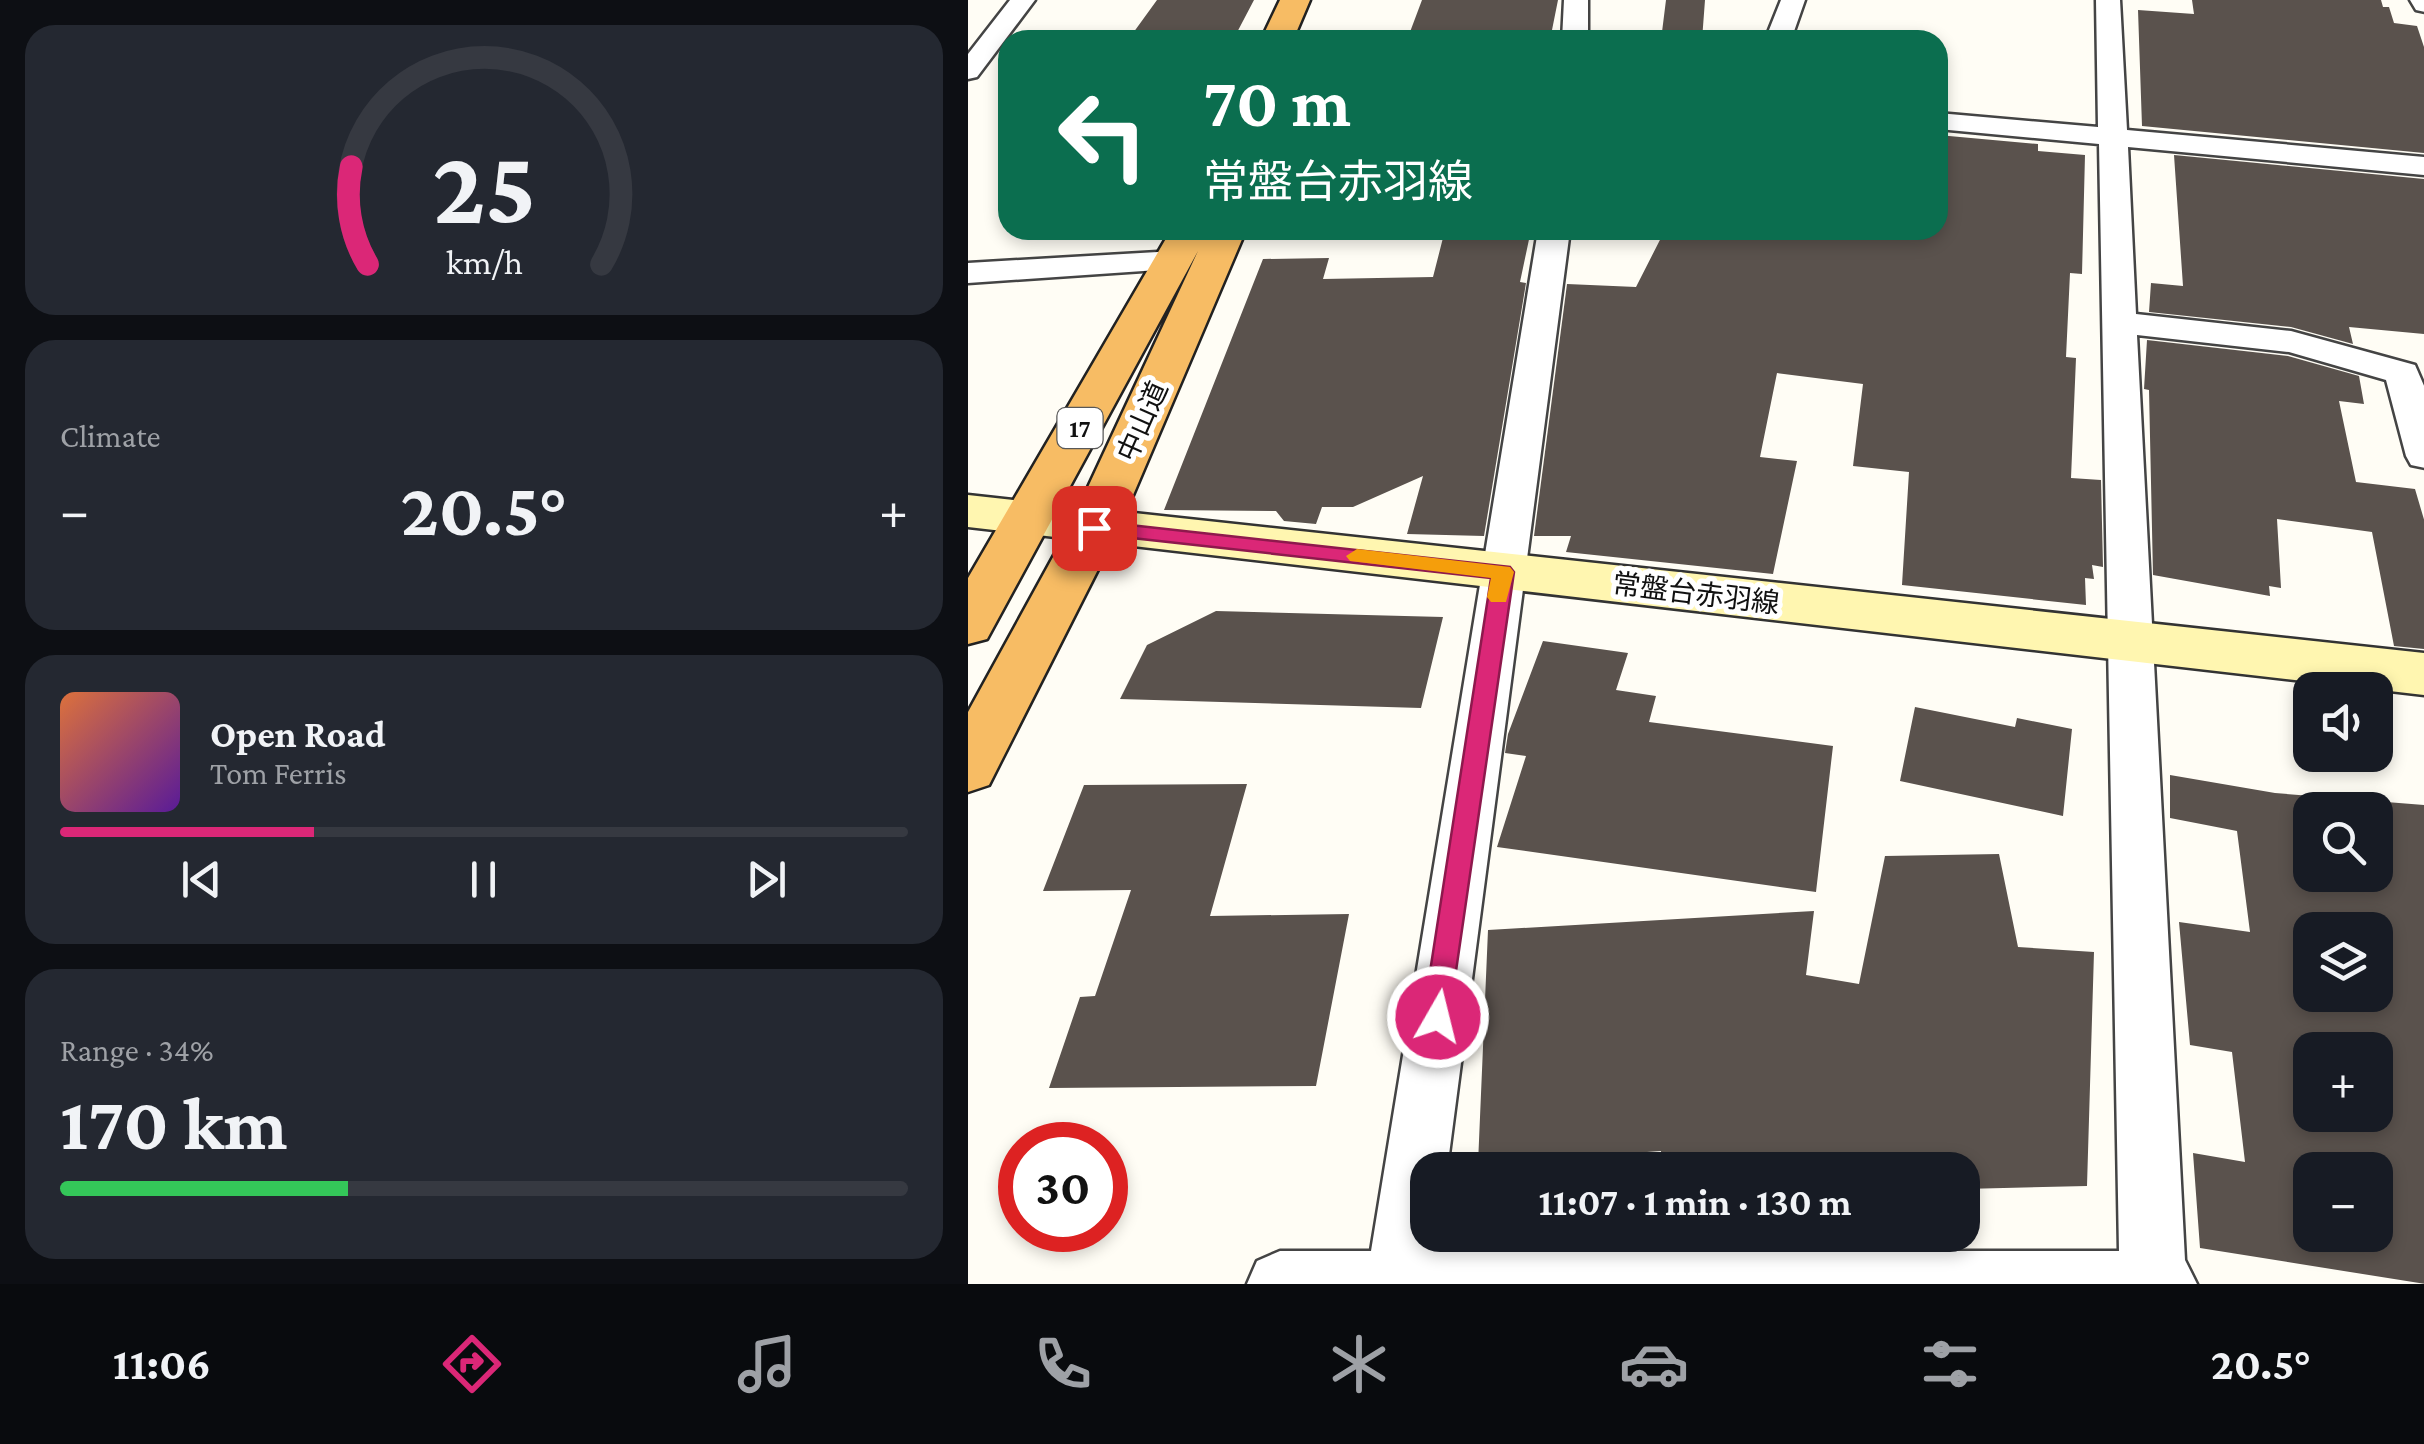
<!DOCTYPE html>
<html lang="en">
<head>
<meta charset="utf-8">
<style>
  :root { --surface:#171b24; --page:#242831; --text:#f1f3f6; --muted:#9ea1a6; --line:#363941; --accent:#db2777 }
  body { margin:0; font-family:"Crimson Pro","Noto Sans JP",serif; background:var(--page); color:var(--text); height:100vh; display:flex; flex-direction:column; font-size:38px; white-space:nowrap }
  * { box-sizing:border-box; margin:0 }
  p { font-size:32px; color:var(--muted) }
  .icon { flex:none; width:55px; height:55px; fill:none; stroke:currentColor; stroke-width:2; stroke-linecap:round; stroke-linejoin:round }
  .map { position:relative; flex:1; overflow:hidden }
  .side { display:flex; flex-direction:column; gap:25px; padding:25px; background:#0d0f14; width:968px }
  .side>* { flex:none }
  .top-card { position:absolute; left:30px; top:30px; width:950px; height:210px; border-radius:30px; box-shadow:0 5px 15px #0003; background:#0b6e4f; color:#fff; overflow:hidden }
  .buttons { position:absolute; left:1325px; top:672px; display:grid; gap:20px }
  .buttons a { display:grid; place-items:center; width:100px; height:100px; border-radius:20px; background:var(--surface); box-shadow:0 5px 15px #0003; font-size:50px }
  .speed { position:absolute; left:30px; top:1122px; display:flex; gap:20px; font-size:50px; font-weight:700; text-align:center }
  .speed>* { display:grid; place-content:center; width:130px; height:130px; border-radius:50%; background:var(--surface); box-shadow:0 5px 15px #0003; line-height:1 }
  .speed .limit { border:15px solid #d22; background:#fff; color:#111 }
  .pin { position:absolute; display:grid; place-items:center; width:85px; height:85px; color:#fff; margin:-42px; border-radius:20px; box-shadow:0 5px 15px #0006 }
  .me { position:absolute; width:110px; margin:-55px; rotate:8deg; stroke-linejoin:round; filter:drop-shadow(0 0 8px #0008) }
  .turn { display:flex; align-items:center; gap:35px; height:210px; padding:0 40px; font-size:45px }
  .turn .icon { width:130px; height:130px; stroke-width:2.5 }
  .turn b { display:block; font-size:70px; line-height:85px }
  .big { font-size:75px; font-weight:700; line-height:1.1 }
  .side .tile { flex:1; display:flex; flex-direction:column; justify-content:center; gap:15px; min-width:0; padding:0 35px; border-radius:30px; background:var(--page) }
  .side .dial { align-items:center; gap:0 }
  .dial svg { height:260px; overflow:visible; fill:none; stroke:var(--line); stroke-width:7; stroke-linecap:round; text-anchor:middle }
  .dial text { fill:var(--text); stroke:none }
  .song { display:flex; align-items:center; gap:30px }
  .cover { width:120px; height:120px; border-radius:15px; background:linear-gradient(135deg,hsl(20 70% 55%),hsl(270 70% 35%)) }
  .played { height:10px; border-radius:5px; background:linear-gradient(90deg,var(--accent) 30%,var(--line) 30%) }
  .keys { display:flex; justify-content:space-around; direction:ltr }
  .heat { display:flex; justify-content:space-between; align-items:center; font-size:55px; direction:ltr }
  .charge { height:15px; border-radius:8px; background:linear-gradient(90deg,#34c759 34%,var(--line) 0) }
  .trip { position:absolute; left:442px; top:1152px; width:570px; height:100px; border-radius:30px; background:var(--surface); box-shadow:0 5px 15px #0003; font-weight:700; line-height:100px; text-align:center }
  .tabs { display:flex; height:160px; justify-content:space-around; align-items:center; background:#090b0e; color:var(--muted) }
  .tabs .icon { width:70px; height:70px }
  .tabs .selected { color:var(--accent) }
  .tabs b { font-size:45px; color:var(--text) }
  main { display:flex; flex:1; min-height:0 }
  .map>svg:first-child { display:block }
  .building { fill:#5a524d; fill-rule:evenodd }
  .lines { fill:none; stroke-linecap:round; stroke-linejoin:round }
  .minor-casing { stroke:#444; stroke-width:5 }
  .secondary-casing { stroke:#333; stroke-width:5 }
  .trunk-casing { stroke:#222; stroke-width:5 }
  .minor { fill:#fff; fill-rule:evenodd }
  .secondary { fill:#fff6b0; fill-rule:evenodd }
  .trunk { fill:#f7bc64; fill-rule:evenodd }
  .route { fill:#db2777; stroke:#8e194d; stroke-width:2.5 }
  .slow { fill:#f59e0b }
  .labels { text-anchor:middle; stroke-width:10; stroke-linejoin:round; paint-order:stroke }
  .shield { fill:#fff; stroke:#585858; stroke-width:2.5 }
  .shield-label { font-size:25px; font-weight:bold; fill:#111 }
  .street-label { font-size:28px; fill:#111; stroke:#fff }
</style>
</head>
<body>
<main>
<section class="side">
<div class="tile dial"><svg viewBox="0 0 100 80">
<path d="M14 69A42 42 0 1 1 86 69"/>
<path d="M14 69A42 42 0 0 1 9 39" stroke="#db2777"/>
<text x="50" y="56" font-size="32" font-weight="700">25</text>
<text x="50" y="72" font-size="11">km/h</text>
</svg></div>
<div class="tile"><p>Climate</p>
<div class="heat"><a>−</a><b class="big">20.5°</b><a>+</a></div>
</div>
<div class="tile">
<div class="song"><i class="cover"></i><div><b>Open Road</b><p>Tom Ferris</p></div></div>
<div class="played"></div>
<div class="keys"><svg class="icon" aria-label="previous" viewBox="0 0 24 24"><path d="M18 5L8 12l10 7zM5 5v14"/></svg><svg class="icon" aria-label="pause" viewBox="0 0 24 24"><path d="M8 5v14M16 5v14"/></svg><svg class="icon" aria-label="next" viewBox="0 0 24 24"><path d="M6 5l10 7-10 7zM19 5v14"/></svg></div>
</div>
<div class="tile"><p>Range · 34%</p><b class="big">170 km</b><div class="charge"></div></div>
</section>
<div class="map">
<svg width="1457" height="1284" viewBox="0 0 1457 1284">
  <rect width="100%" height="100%" fill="#fffdf5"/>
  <path class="building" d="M189,0h97l-21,40h-105z
    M454,0h136l-8,40h-143z
    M698,0h39l-3,40h-41z
    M1224,0h189l2,7h6l5,16 23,3 8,24v103l-283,-27 -4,-116 56,4z
    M970,135l100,9v7l47,4 -3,119 -12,-1 -4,84 10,1 -5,120 30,2 2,87 -11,-2 2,14 -9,-1 1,27 -184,-20 7,-113 -56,-6 10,-82 -86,-11 -17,84 37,4 -24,113 -207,-22 5,-16h-37l33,-252 69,3 29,-57h273z
    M1206,155l251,24v155l-76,-7 4,17 -62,-17 -142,-15 2,-29 32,3z
    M477,230h86l-11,52 6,1 -42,253 -77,-2 16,-58 -70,31h-31l-6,17 -32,-3 -8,-10 -112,-1 99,-251 66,-1 -6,21 110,-2z
    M1179,340l141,16 71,20 5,28 -25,-3 17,81 59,7 10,34v126l-31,-3 -22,-114 -95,-13 4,69 -12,-2 1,10 -117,-21 -4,-185 -5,-1z
    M248,611l227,6 -22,91 -301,-9 27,-54z
    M575,641l85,12 -12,37 40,6 -7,26 184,24 -17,146 -319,-45 29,-91 -21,-3 3,-19z
    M947,707l100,20 2,-9 55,11 -9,87 -163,-35z
    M1202,775l105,18 150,12v479l-225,-36 -7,-95 52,9 -13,-110 -42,-7 -11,-123 71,10 -13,-101 -67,-13zM1342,810h66v65h-66zM1342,930h66v65h-66zM1342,1050h66v65h-66zM1342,1170h66v65h-66z
    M279,784l-37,132 139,-2 -33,172 -267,2 31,-91 15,-1 36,-106 -88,1 41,-106z
    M1031,854l19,93 76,5 -7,234 -124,3v-19h-302v-19l-183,13 10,-234 326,-19 -8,64 53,9 26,-128z"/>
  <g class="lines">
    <defs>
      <path id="minor" d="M42,0h25l-58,77 -9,2v-25z
        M596,0h24v40h-26z
        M813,0h24l-14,40h-26z
        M1128,0h24l7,130 298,27v18l-297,-28 8,167 155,17 124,34 10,23v80l-14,-3 -5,-9 -20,-76 -97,-28 -152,-17 48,925 12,24h-950l10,-23 23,-10h91l167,-1021h32l-123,940h-19v65h10l-2,16h683l-20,-1107 -161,-15v-16l160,14z
        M1442,0h15v12l-9,-2z
        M207,251l12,3 4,7 -4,7 -219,15v-20z"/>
      <path id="secondary" d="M0,495l1457,158v42l-1457,-168z"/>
      <path id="trunk" d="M312,0h30l-17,40h-32z
        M203,230h75l-127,298 -130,257 -21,7v-80l101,-184 129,-277 -211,388 -19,5v-66z"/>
    </defs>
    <use href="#minor" class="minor-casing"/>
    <use href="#secondary" class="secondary-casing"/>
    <use href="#trunk" class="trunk-casing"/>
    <use href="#minor" class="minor"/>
    <use href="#secondary" class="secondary"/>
    <use href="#trunk" class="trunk"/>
  </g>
  <path class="route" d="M126,521l416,46 4,5 -66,454 -10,4 -11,-4 -4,-9 68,-439 -404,-45 -3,-5z"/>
  <path class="slow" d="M389,549l153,18 4,5 -8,30h-15l-4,-5 4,-19 -141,-17 -4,-5z"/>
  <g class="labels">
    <rect class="shield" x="89.5" y="408" width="45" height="40" rx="8"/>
    <g class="shield-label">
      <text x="112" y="437">17</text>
    </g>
    <g class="street-label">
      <text transform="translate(174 421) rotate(-66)" y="10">中山道</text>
      <text transform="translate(728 593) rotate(7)" y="10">常盤台赤羽線</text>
    </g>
  </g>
</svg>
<div class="buttons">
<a><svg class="icon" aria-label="sound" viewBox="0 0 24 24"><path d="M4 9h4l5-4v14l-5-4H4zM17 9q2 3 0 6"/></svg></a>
<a><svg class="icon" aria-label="search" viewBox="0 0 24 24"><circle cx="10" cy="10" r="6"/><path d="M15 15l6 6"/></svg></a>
<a><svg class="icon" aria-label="layers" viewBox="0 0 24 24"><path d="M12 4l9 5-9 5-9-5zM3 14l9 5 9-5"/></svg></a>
<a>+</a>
<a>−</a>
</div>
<div class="speed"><div class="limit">30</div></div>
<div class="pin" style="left:126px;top:528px;background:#d93025"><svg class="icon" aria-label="arrive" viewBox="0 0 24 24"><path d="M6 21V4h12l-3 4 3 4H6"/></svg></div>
<svg class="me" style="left:470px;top:1017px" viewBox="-20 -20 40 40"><circle r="17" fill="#db2777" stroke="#fff" stroke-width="3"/><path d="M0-11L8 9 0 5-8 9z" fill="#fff"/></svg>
<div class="trip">11:07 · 1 min · 130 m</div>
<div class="top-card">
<div class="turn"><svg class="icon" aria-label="left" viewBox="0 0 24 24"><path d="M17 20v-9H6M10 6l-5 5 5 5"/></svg><div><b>70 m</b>常盤台赤羽線</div></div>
</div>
</div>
</main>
<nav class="tabs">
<b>11:06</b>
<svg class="icon selected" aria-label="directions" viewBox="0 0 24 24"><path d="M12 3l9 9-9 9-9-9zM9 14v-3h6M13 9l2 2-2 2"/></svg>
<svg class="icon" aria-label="music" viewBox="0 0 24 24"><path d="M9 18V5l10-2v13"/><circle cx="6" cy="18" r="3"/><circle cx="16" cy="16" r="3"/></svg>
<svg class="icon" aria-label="phone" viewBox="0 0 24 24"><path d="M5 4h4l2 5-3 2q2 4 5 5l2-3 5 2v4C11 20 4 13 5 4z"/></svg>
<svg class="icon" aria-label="climate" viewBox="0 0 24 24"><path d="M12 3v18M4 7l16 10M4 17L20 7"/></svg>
<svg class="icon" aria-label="car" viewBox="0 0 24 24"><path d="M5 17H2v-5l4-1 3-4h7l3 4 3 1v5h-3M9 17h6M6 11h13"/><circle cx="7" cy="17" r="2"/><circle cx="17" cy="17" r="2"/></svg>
<svg class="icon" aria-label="filters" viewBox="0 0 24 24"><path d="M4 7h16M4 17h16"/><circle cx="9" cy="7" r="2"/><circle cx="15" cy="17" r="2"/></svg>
<b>20.5°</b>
</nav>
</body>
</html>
